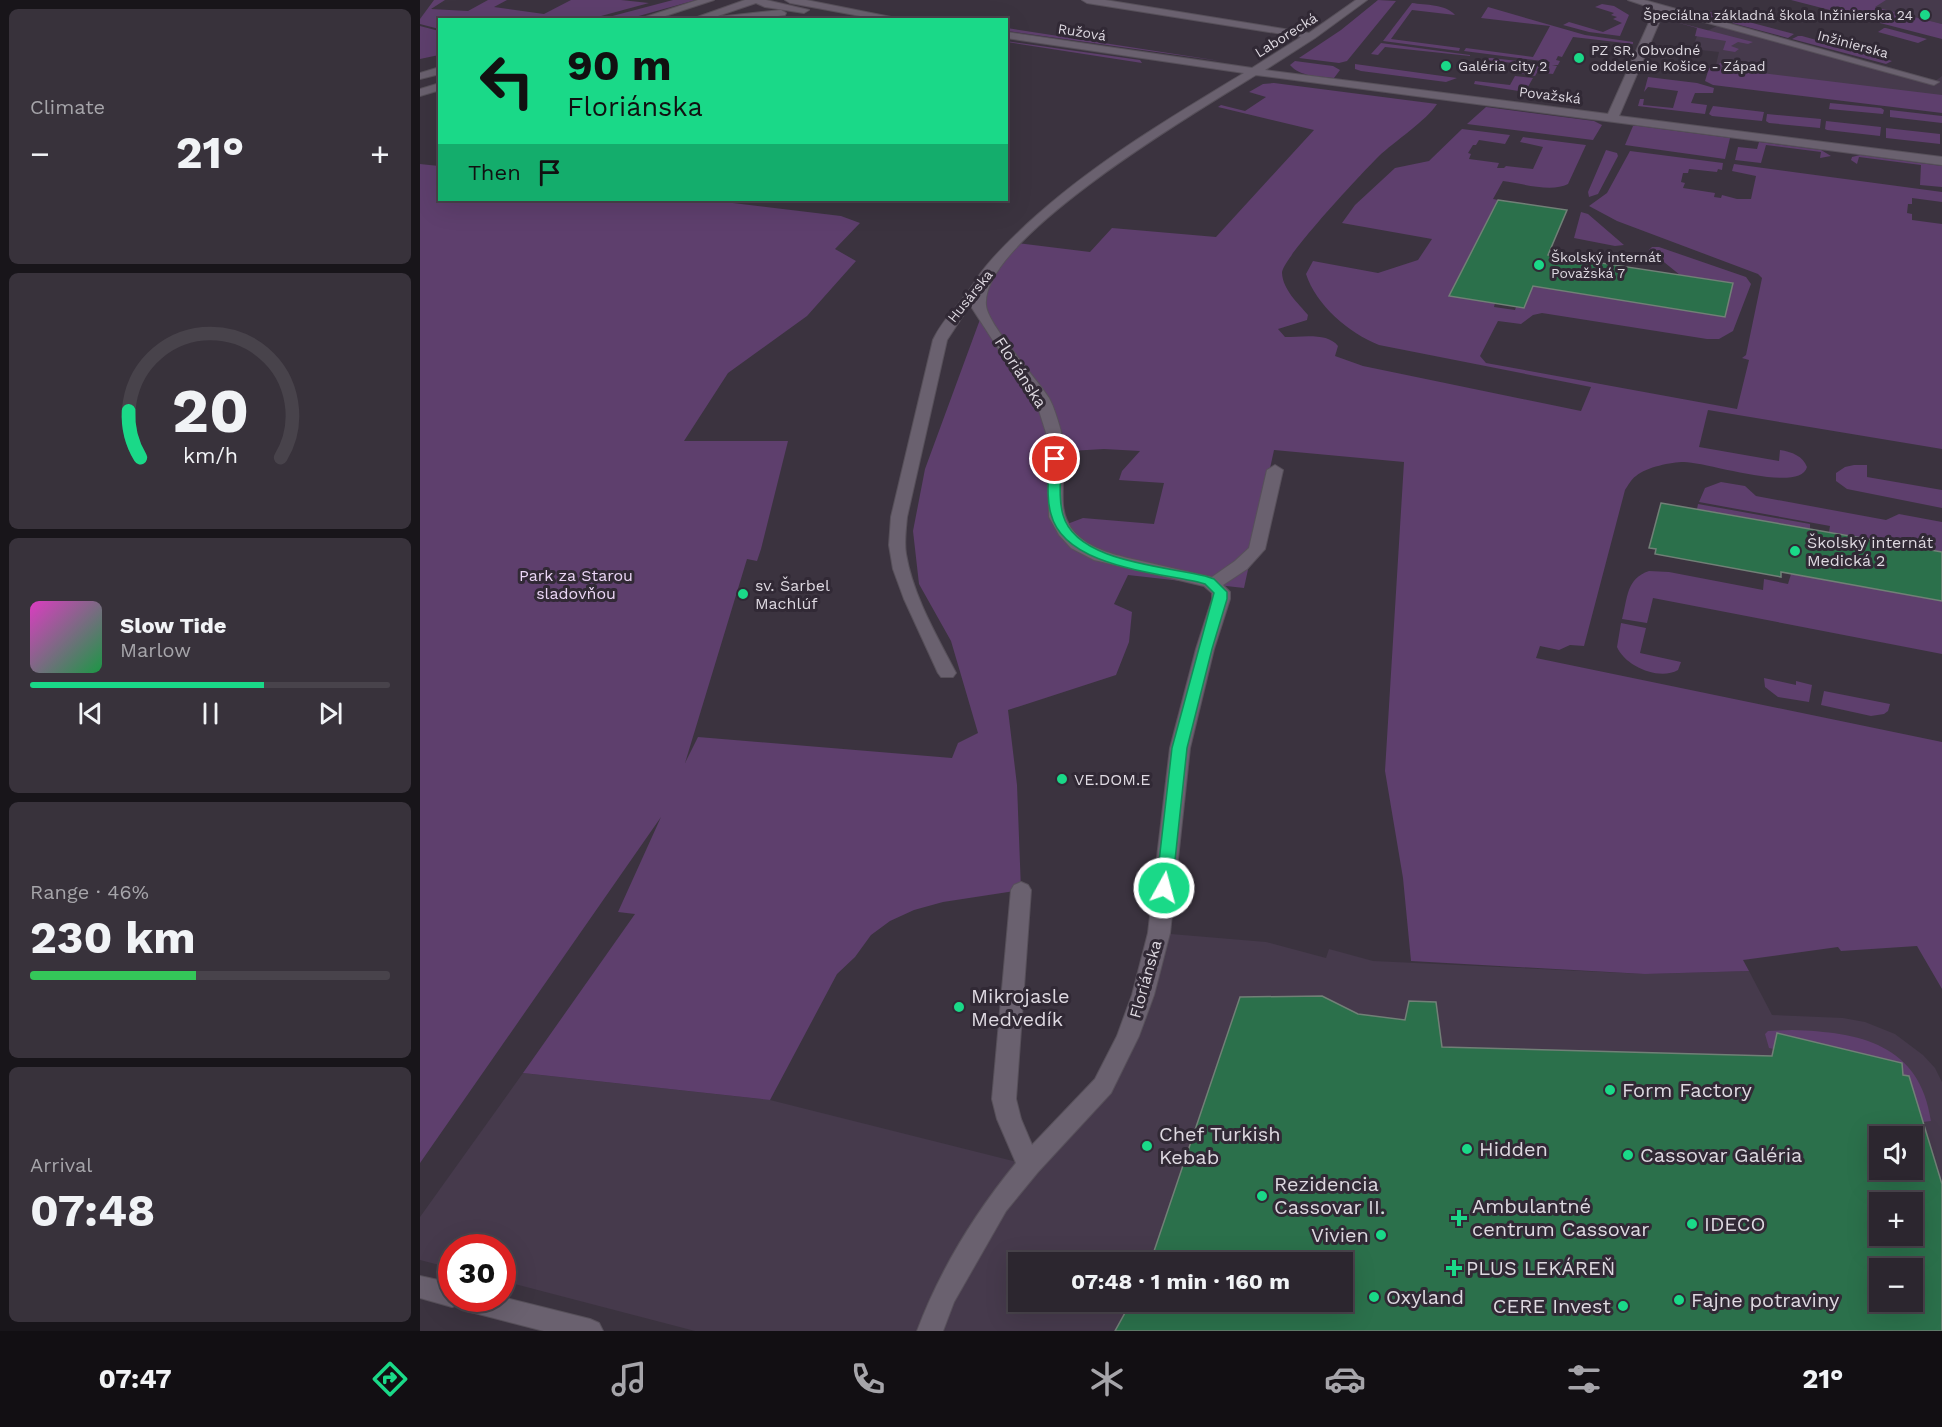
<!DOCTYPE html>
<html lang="en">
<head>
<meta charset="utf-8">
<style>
  :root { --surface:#2c262f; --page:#38323b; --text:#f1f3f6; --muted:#a6a5aa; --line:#48434b; --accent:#1ad988 }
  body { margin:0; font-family:"Work Sans",sans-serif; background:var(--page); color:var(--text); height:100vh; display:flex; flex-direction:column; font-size:22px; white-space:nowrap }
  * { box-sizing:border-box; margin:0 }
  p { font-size:20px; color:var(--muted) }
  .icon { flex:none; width:33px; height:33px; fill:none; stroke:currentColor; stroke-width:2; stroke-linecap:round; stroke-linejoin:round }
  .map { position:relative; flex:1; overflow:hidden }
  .drawer { display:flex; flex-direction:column; gap:9px; padding:9px; background:#18151a; width:420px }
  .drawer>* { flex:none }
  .top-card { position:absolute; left:18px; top:18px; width:570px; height:183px; border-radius:0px; box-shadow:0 6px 24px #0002,0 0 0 2px var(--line); background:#1ad988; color:#111; overflow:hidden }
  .fabs { position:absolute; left:1449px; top:1126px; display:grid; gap:12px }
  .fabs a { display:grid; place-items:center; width:54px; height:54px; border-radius:0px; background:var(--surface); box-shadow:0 6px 24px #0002,0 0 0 2px var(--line); font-size:30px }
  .speed { position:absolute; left:18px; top:1234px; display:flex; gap:12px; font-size:30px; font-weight:700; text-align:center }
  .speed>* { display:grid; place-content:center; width:78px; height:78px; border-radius:50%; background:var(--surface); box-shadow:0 6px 24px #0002,0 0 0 2px var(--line); line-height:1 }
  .speed .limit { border:9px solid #d22; background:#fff; color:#111 }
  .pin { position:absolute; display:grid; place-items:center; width:51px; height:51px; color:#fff; margin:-26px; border:3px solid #fff; border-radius:50%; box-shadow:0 2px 6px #0007 }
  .me { position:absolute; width:66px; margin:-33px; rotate:7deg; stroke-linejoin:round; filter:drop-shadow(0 0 4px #0008) }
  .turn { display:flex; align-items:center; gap:21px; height:126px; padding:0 30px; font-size:27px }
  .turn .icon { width:78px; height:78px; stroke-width:2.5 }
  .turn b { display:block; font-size:42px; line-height:51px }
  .then { display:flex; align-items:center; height:57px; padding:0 30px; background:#0003; gap:12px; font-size:22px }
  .big { font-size:45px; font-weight:700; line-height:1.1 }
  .drawer .card { flex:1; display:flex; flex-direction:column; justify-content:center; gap:9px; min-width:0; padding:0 21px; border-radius:9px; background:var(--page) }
  .drawer .dial { align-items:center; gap:0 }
  .dial svg { height:156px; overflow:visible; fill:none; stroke:var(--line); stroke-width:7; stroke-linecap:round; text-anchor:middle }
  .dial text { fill:var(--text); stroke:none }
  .song { display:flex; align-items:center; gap:18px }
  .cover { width:72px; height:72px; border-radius:9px; background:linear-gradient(135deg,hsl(310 70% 55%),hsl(140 70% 35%)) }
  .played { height:6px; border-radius:3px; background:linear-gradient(90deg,var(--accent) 65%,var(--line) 65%) }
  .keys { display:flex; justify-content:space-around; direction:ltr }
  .heat { display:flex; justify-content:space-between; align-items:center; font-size:33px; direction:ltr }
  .charge { height:9px; border-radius:4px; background:linear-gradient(90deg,#34c759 46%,var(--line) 0) }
  .trip { position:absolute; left:588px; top:1252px; width:345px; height:60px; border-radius:0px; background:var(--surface); box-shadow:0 6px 24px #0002,0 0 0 2px var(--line); font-weight:700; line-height:60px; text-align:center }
  .tabs { display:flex; height:96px; justify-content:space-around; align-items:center; background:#120f13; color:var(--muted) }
  .tabs .icon { width:42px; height:42px }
  .tabs .active { color:var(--accent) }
  .tabs b { font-size:27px; color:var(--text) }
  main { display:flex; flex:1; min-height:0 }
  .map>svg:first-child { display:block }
  .built { fill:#463a4c; fill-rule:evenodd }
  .green { fill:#5e3f6d; fill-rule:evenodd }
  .building { fill:#2b704b; stroke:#718077; stroke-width:1.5; fill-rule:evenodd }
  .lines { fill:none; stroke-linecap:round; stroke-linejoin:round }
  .minor-casing { stroke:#57505a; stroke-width:2 }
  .minor { fill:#6a616f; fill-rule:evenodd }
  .route { fill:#1ad988; stroke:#118d58; stroke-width:1.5 }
  .poi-dot { fill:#1ad988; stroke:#312935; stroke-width:2 }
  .labels { text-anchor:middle; stroke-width:6; stroke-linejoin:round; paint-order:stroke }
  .far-poi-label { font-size:14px; fill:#ded9e1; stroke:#312935; text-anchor:start }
  .far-street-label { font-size:14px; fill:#ded9e1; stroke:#312935 }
  .street-label { font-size:16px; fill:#ded9e1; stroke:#312935 }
  .poi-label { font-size:16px; fill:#ded9e1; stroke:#312935; text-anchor:start }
  .park-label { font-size:16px; fill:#ebd6f6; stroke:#312935 }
  .near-poi-label { font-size:20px; fill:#ded9e1; stroke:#312935; text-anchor:start }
</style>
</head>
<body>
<main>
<section class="drawer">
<div class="card"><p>Climate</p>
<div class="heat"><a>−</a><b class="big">21°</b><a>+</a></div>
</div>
<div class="card dial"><svg viewBox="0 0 100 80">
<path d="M14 69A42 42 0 1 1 86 69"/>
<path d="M14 69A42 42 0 0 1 8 45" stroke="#1ad988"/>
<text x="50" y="56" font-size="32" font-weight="700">20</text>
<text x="50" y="72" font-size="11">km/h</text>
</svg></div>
<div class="card">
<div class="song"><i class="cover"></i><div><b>Slow Tide</b><p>Marlow</p></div></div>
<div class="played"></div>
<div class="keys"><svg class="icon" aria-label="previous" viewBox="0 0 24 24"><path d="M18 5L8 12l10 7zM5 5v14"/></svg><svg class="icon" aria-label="pause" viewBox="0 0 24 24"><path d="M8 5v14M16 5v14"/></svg><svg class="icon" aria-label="next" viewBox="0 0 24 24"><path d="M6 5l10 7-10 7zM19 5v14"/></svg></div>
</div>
<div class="card"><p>Range · 46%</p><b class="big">230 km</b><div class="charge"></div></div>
<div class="card"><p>Arrival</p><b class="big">07:48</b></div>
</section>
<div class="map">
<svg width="1522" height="1331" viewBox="0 0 1522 1331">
  <rect width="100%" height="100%" fill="#3b333f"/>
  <path class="built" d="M1427,0h95v24l-68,-17z
    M1301,24l213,58 8,-6v22l-227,-29 4,-17 -27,-3 5,-13z
    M739,933l107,9 60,16 3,-9 44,12 272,13 104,-3 23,44 71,3 22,4 30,12 28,21 12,13 7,14v249h-1247l-192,-50 -1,-33h-50l-1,20 -31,-8v-43l103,-144 247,27 259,65 74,-79zM1460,1137h32v33h-32zM1460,1203h32v33h-32zM598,1263h324v39h-324zM1460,1269h32v33h-32z"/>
  <path class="green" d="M14,0h11l-14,9 37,2 20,-11h19l-13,7 50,7 27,-14h50l28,3 -59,16 -150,1 -1,9 -19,-5v-5z
    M253,0h23l-68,19h-27z
    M958,0l18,1 -49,60 -8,2 -40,-5 42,-28z
    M1371,0h95l-11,7 67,17v15z
    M992,3c13,2 34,1 43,12l-43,-5 -21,29 69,9 -1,3 -76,-10z
    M1182,4l12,2 15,9 -9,21 -31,-4 -26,-7 6,-3 34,10 19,-9 -9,-4 4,-2 -6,-2 3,-2 -19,-6z
    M1068,7l97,28 48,7v2l-60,-7 -11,20 -4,-1 -2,4 4,1 -2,4h-6l5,1 -4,8 -9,-1 6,-11 -86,-11 2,-3 67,9 17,-31 -69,-8z
    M1288,12h3l83,22 -6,4 -86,-23z
    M1252,21l81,21 -5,2 -10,-2 -7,4 8,3 -4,3 -12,-2 3,-9 -31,-5 2,-8z
    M0,26l19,5v24l-19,4z
    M587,28l207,32 6,1 -213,-30z
    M1464,28h2l41,11 -9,4 -40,-11z
    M1378,36h4l90,25 -6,3 -94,-25z
    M586,41l134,19 2,3 -135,-21z
    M961,43l89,12v1l-85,-9 -7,8 -7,-1z
    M1069,58h3l50,6 -7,12 -18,-3 5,-9 -35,-4z
    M875,61l38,5 7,4 -6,8c-15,-2 -34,-1 -44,-13z
    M1303,62l-2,6 221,27v18l-229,-28 -8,-4 4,-13z
    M935,64l102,14 -11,4 -85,-11 -6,-2z
    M1095,76l18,2 -8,14 -51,-8 1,-3 35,4z
    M1228,77l49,6 17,5 -1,5h-18l-4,10 16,2 -2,9 -67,-8 2,-7h4l-1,6 30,3 5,-17 -30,-4 -4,5z
    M854,83l163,21c-10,16 -43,38 -58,52 -15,15 -97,102 -97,117 1,17 16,30 26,42l-1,5 -29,9 7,8c16,0 43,-5 53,9l-3,10 28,10 218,45 10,-24 -212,-42c-30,-12 -63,-40 -73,-71l7,-13 65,12 40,-13 14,-21 -90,-16 13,-18 40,-37 34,-7 33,-32 48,6 -5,9 -26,-4 -3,5h-3l-5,8 3,1 -2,5 30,4 -2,5h7l2,-2 27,3 10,-22 -23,-5 3,-5 63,8 -18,39c-17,9 -47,-1 -65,-3l-10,18 5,1 -49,96 46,7 -1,4 21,3 1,-3 8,1 9,-22 192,30 8,-33 -53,-8 -31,-25 3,-3h7l87,30 5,7 -18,47 -14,8h-12l-165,-26 -9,2 -12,9 -23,-3 -18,35 6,7 251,46 12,-49 -7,-2 4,-3 16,-77 -4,-4 -141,-53 -28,-15 18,-13 23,-42 93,12 -1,7 -4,-1 -1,3 -28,-3 -1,4h-5l-2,9 4,1 -2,5 32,5 -1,4 7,1 1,-3 15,4h14l5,-23 -24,-5 2,-7 208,28v10l-30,-4v6h-4l-1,9 5,1v6l30,4v225l-234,-39 -9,37 80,14 1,-11c12,2 23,6 27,17 -7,27 -100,-5 -123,-5 -13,0 -37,5 -48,14 -5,3 -8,10 -11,14l-41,156 -14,-1 -11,5 -19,-4 -4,12 406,84v247l-25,-43 -76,5 -3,-4 -95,13 6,11 -104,3 -234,-13 -8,-83 -18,-107 19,-309 -130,-12 -30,138 -116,-13 -14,29 18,8 -3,30 -13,33 -108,35 9,75 4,105 -78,12 -29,8 -24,11 -19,14 -16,22 -18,17 -67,126 -247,-27 112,-159 -17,-2 43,-95 -241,346v-999l19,2 1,34h268l133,16 19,7 -25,26 21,12 -49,55 -79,57 -44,68h104l-27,108 -4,12 -10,-2 -62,204 13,-26 254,21 6,-15 20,-10 -27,-92 -32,-57 -6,-53 12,-62 57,-155 -3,-18 38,-53 73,9 22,-24 104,9 98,-107 -96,-23 3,-2 24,6 21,-14 -17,-5 14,-8zM636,437l14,14 34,-2 36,2 -18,20 -3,9 45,3 -10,41 -71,-6 -21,8z
    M1410,103l51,5 3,2 -1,4 -54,-5z
    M1293,106l51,6 -2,9 -50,-5 -3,-2z
    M1066,107l108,14 8,4 -9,15 -126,-16z
    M1470,110l52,6v7l-52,-6z
    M1347,114l54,5 -1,9 -51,-5 -3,-2z
    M1406,121l55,6 -1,9 -53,-6 -2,-1z
    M1213,126h5l92,12 -5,21 -100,-14z
    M1466,128l54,6v10l-54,-6z
    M1339,142l62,8 10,6 -11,2 1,-6 -55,-7 -5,18 -26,-3 3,-13 19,2z
    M1186,150l11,3 1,3 -20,38 -9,3 -1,-5z
    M1440,155l82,11v21l-22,-2 1,-20 -62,-8 -2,7 -6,-4 1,-3z
    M1161,212l7,2 36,31 -9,1 -41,-8z
    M1434,465h13v12l75,13v18l-95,-19 -11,-8v-8l9,-6z
    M1301,482l24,4 11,10 130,24 13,-6 43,8v30l-113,-20 1,-6 -131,-24 6,-14z
    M1278,504l112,20v5l-113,-20z
    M1229,571l20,1 94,18 1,-11 24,5 3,-10 151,27v53l-289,-56 -6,25 -25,-4c6,-22 4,-40 27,-48z
    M1201,623l25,5 -6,25 41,9 -3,8c-19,11 -53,-4 -61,-23z
    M1344,678l32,7v-4l16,4 -3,17 -31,-5 -13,-10z
    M1404,691l66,13 -2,7 -4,3 -13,2 -50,-11z
    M1372,1030c68,2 128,14 139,91l-8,1 -14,-46 -140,-28 -4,-14 3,-3z"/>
  <path class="building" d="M1078,200l69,10 -19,45 185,28 -8,34 -192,-31 -9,22 -75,-12z
    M1241,503l281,49v49l-161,-29v5l-126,-23 1,-5 -7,-1z
    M902,996l36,18 47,6 4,-19 27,1 6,45 330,9 5,-23 125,30 1,12 6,1 33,108v147h-827l16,-29h211v-39h-192l90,-266zM1460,1137h32v33h-32zM1460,1203h32v33h-32zM1460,1269h32v33h-32z"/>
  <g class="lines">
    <defs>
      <path id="minor" d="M278,0h16l-61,20h-17z
        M325,0h21l43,10 -5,3 -39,-6 -9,-4 -50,17h-17z
        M365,0h21l100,20h-24l-92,-17z
        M662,0h23l204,33 47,-33h11l-52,38 -50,32 343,44 47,-105 -27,-9h16l295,82 -5,3 -4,-1 -266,-73 -45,105 323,41v8l-686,-90c-54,33 -276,164 -270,230 1,19 51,74 63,93 5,9 8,20 11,30 8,23 1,52 3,77 4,43 53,50 87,58 20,5 41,9 62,14l23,-16 14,-13 18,-78 8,-5 8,5 -18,79 -18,20 -24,16 7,7v7l-16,50 -24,99 -20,185 -16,62 -15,41 -28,57 -73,79 -32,39 -52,91 -11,29h-26c23,-61 58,-118 99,-168l-19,-44 -5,-20 19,-209 3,-5 7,-3 7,3 3,5 -15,209 5,20 11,26 63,-66 22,-43 15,-41 16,-62 22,-185 26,-99 16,-50v-6l-8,-7 -110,-26 -23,-12 -12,-13 -10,-18 -2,-81 -11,-35 -26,-34 -38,-59v-6l-25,38 -40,177c-1,12 -3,25 -1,37 7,42 31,82 50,119l-3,4h-12l-3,-4 -34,-74 -11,-30 -4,-24 2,-28 42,-177c11,-24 32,-40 45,-63 12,-18 32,-37 49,-53 65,-60 141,-105 217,-151l-238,-35v-6l246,36 49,-31 -214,-34z
        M361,10l5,3 -1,2 -36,5h-37l5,-3z
        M20,67v7l-20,5v-6z
        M20,83v7l-20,6v-7z
        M0,1276l32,7v16h50v-2l88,22 9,4 4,8h-59l-77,-20 -10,-6 -5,2 -32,-9z"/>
    </defs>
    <use href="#minor" class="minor-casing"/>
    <use href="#minor" class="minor"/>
  </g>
  <path class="route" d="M635,456l6,3c0,18 -3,39 2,56 13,47 102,51 142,61l9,3 13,13v7l-15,50 -25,99 -15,140 -2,4h-11l-3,-4 16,-140 42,-155 -9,-9 -7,-2c-44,-10 -134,-16 -147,-68 -5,-17 -2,-37 -2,-55z"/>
  <g class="poi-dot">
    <circle cx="1505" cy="15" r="6"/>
    <circle cx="1159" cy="58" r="6"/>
    <circle cx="1026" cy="66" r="6"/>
    <circle cx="1119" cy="265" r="6"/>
    <circle cx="1375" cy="551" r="6"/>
    <circle cx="323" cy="594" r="6"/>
    <circle cx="642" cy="779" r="6"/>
    <circle cx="539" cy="1007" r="6"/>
    <circle cx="1190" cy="1090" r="6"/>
    <circle cx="727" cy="1146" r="6"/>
    <circle cx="1047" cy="1149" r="6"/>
    <circle cx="1208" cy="1155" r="6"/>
    <circle cx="842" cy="1196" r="6"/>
    <path d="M1036 1209h6v6h6v6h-6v6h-6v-6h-6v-6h6z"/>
    <circle cx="1272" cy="1224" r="6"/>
    <circle cx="961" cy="1235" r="6"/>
    <path d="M1031 1259h6v6h6v6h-6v6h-6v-6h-6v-6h6z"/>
    <circle cx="954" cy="1297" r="6"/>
    <circle cx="1259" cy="1300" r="6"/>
    <circle cx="1203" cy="1306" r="6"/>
  </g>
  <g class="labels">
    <g class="far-poi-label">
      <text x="1493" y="20" text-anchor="end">Špeciálna základná škola Inžinierska 24</text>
      <text x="1171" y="55">PZ SR, Obvodné<tspan x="1171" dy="16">oddelenie Košice - Západ</tspan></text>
      <text x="1038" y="71">Galéria city 2</text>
      <text x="1131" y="262">Školský internát<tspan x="1131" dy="16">Považská 7</tspan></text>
    </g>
    <g class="far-street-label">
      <text transform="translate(662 32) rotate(9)" y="5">Ružová</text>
      <text transform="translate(866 35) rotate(-32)" y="5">Laborecká</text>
      <text transform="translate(1433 44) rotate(15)" y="5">Inžinierska</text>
      <text transform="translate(1130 95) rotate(7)" y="5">Považská</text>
      <text transform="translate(550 296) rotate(-51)" y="5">Husárska</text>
    </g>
    <g class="street-label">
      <text transform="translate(601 372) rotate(57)" y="6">Floriánska</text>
      <text transform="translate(725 979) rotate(-74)" y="6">Floriánska</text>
    </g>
    <g class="poi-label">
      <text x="1387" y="548">Školský internát<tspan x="1387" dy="18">Medická 2</tspan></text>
      <text x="335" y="591">sv. Šarbel<tspan x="335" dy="18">Machlúf</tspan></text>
      <text x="654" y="785">VE.DOM.E</text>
    </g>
    <g class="park-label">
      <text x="156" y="581">Park za Starou<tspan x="156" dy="18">sladovňou</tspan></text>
    </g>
    <g class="near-poi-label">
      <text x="551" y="1003">Mikrojasle<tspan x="551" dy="23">Medvedík</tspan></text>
      <text x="1202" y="1097">Form Factory</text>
      <text x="739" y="1141">Chef Turkish<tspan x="739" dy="23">Kebab</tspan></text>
      <text x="1059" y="1156">Hidden</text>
      <text x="1220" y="1162">Cassovar Galéria</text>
      <text x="854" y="1191">Rezidencia<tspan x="854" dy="23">Cassovar II.</tspan></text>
      <text x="1052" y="1213">Ambulantné<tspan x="1052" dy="23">centrum Cassovar</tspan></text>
      <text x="1284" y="1231">IDECO</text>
      <text x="949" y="1242" text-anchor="end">Vivien</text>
      <text x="1046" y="1275">PLUS LEKÁREŇ</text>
      <text x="966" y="1304">Oxyland</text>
      <text x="1271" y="1307">Fajne potraviny</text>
      <text x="1191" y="1313" text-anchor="end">CERE Invest</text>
    </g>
  </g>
</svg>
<div class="fabs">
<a><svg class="icon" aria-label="sound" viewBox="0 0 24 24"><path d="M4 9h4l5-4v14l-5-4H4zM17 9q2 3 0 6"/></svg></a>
<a>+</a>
<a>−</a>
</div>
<div class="speed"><div class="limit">30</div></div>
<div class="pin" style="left:635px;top:459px;background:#d93025"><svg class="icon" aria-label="arrive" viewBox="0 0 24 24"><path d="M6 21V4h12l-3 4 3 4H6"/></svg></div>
<svg class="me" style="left:744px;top:888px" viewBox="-20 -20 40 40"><circle r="17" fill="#1ad988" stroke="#fff" stroke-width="3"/><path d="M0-11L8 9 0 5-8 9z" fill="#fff"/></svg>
<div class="trip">07:48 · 1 min · 160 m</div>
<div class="top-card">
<div class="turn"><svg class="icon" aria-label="left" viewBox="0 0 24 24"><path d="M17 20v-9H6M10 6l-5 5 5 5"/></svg><div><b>90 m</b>Floriánska</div></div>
<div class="then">Then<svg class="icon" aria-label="arrive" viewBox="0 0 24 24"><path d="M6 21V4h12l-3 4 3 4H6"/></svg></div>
</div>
</div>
</main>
<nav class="tabs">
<b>07:47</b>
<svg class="icon active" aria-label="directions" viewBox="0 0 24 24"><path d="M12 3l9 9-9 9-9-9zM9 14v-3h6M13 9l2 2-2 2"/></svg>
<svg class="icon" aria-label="music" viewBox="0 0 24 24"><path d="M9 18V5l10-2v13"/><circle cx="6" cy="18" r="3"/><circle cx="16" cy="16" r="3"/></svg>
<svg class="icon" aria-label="phone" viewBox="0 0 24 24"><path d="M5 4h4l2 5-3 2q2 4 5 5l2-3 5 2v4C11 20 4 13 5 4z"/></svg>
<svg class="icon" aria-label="climate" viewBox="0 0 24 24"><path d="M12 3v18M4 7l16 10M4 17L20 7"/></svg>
<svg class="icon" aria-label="car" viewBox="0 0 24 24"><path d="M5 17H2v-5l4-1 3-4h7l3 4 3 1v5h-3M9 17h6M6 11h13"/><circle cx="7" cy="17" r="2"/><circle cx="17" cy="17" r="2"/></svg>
<svg class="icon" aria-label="filters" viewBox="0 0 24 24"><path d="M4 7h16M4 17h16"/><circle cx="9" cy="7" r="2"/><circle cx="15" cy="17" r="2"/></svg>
<b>21°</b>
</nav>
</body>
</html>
